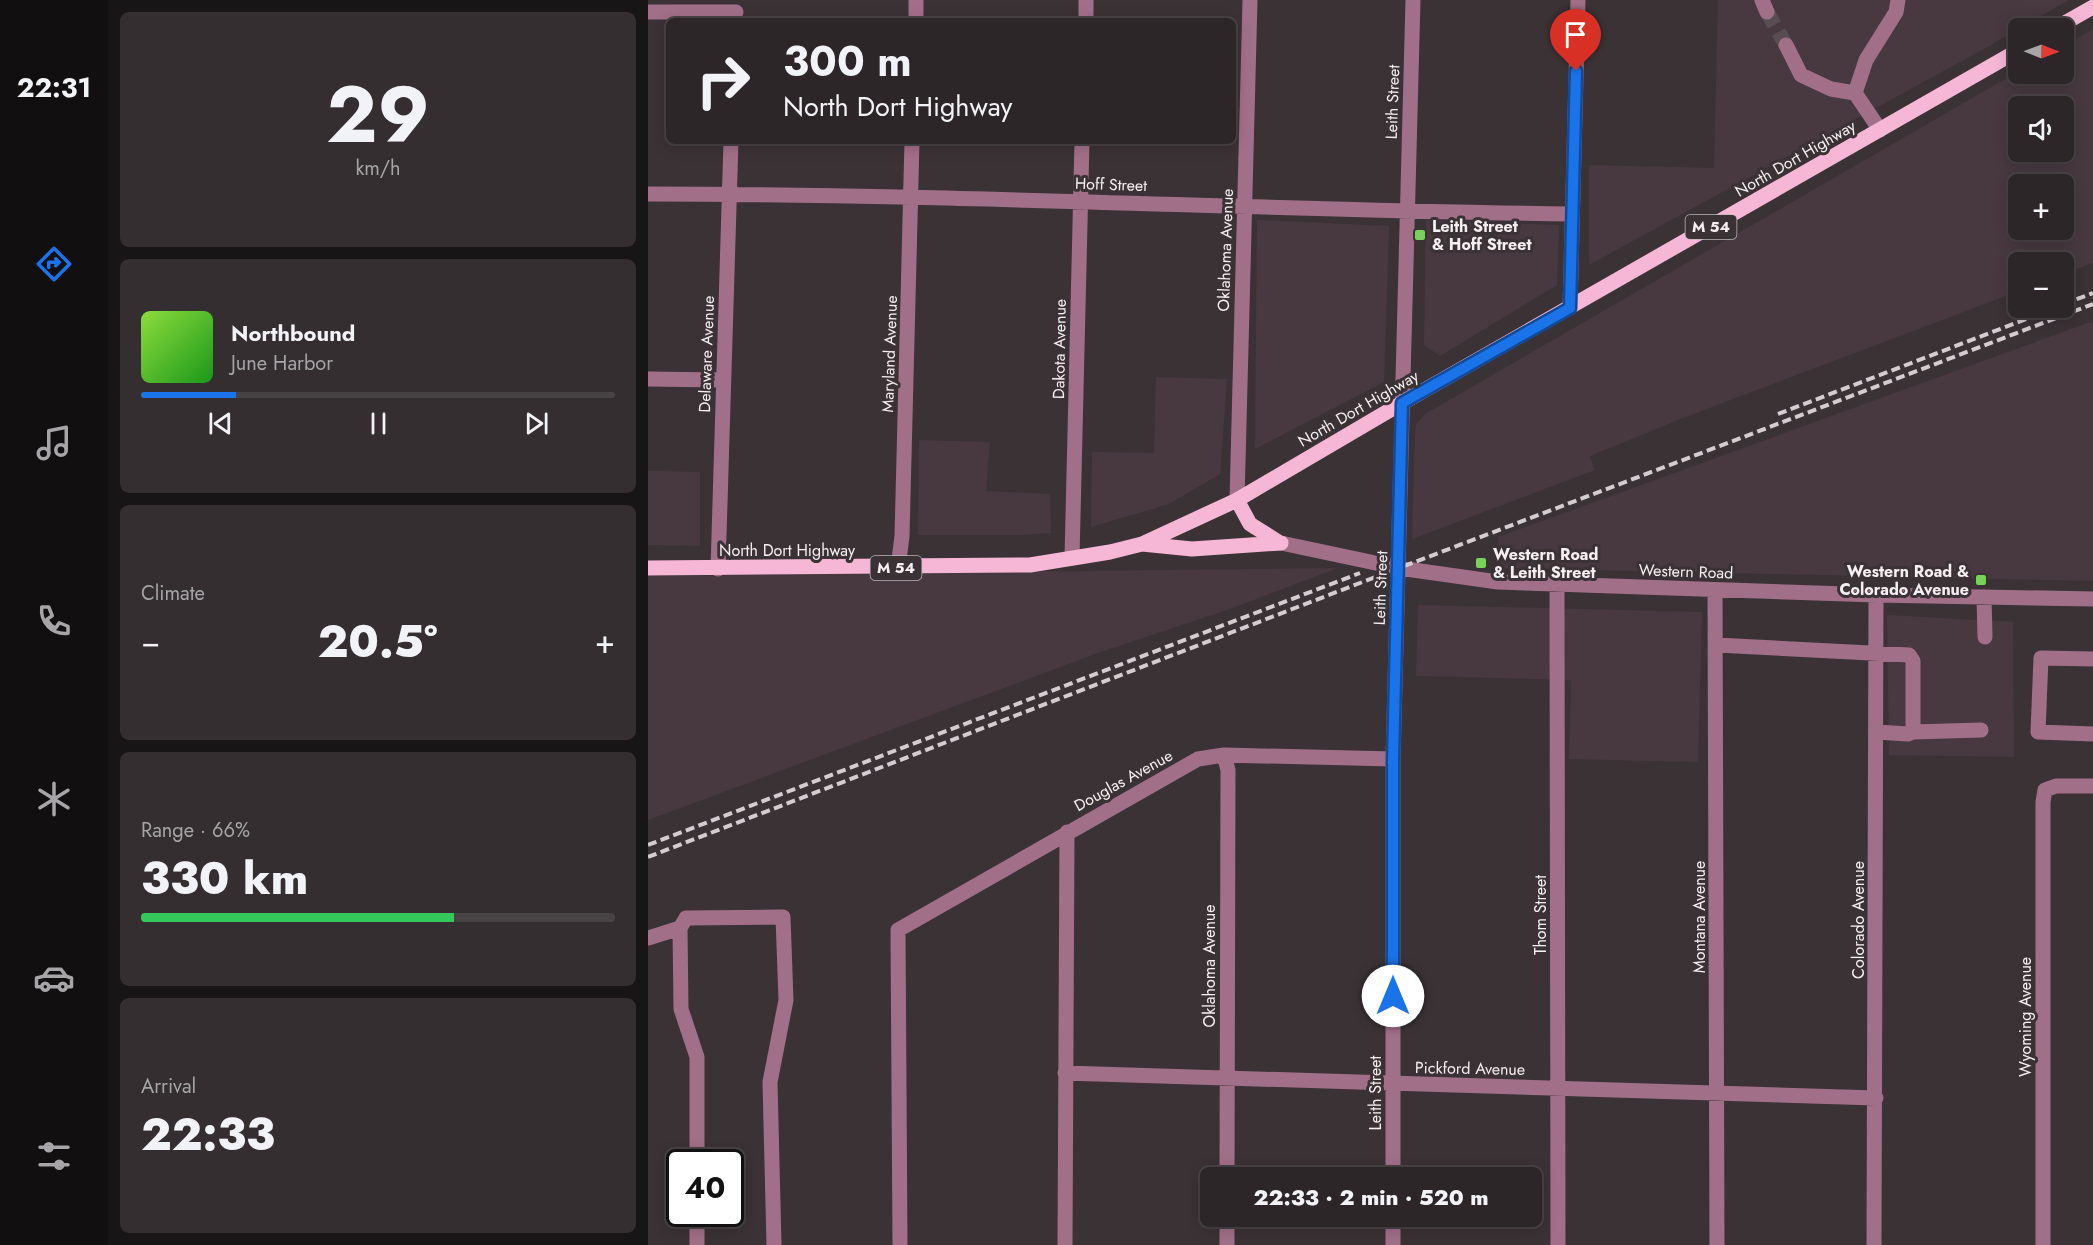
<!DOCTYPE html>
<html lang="en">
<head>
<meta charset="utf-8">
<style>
  :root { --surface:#2c2628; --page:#342e30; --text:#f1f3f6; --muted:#a6a5a8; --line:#484345; --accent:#1a73e8 }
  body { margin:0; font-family:Jost,sans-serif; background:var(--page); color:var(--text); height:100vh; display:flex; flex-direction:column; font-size:22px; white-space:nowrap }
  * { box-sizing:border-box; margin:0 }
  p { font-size:20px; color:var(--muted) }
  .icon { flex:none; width:33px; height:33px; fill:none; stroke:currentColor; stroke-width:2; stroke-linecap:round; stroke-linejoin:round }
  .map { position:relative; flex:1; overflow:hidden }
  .sheet { display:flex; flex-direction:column; gap:12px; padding:12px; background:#181516; width:540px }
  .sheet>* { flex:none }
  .banner { position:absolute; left:18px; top:18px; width:570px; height:126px; border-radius:9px; box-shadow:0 3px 15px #0003,0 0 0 2px var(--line); background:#2c2628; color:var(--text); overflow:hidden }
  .needle { width:39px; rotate:91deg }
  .controls { position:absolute; left:1360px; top:18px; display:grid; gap:12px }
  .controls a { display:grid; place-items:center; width:66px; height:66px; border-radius:9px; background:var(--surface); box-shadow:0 3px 15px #0003,0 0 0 2px var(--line); font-size:30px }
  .speed { position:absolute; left:18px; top:1149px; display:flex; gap:12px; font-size:30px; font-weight:700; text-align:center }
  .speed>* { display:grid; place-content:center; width:78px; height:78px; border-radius:50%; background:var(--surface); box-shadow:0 3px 15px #0003,0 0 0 2px var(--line); line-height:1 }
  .speed .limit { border:3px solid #111; border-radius:9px; background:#fff; color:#111 }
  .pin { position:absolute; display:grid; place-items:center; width:51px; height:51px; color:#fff; margin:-62px -26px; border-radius:50% 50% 50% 0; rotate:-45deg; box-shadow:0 0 6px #0007 }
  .pin .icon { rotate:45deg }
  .me { position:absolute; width:66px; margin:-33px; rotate:0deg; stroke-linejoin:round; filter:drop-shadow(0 0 4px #0008) }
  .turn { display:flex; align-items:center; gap:21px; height:126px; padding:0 18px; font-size:27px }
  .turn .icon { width:78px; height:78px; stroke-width:2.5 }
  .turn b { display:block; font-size:42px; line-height:51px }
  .big { font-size:45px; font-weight:800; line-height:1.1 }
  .sheet .widget { flex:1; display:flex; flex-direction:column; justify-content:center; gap:9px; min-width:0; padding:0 21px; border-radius:9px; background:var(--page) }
  .sheet .dial { align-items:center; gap:0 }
  .dial b { font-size:78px; line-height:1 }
  .song { display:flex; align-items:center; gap:18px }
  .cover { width:72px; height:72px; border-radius:9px; background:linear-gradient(135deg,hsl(90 70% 55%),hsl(120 70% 35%)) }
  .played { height:6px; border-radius:3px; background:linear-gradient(90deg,var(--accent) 20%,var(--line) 20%) }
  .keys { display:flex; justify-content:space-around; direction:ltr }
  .heat { display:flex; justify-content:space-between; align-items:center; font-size:33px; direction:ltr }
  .charge { height:9px; border-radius:4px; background:linear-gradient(90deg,#34c759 66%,var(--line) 0) }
  .trip { position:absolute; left:552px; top:1167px; width:342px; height:60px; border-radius:9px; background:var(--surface); box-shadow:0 3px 15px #0003,0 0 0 2px var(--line); font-weight:800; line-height:60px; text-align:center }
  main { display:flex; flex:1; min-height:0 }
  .dock { display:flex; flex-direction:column; width:108px; justify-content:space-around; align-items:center; background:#120f10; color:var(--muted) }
  .dock .icon { width:42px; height:42px }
  .dock .selected { color:var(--accent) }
  .dock b { font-size:27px; color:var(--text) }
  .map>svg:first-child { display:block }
  .built { fill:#483940; fill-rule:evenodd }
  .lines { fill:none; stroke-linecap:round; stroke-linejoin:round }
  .minor-tunnel { stroke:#574e52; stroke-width:15; stroke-dasharray:15 8; stroke-linecap:butt }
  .minor { stroke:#a26f88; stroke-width:15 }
  .major { stroke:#f6b7d6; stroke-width:15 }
  .rail { stroke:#d3ccd0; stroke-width:4; stroke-dasharray:9 4.5; stroke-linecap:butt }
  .route-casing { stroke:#114b97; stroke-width:15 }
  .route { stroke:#1a73e8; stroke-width:10 }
  .poi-dot { fill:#78d158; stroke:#3b3236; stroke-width:2 }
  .labels { text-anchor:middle; stroke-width:6; stroke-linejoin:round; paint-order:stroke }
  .shield { fill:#3b3236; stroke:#bdb6ba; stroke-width:1.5 }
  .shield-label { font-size:15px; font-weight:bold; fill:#f5eff2 }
  .street-label { font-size:16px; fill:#f5eff2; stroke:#3b3236 }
  .poi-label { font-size:16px; font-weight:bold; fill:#f5eff2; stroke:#3b3236; text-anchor:start }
</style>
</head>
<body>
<main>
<nav class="dock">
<b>22:31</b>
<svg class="icon selected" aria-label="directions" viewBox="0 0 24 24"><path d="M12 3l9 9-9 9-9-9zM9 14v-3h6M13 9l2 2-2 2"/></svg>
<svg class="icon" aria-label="music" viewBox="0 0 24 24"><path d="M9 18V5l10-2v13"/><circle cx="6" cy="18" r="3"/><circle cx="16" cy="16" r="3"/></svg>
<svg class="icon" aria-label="phone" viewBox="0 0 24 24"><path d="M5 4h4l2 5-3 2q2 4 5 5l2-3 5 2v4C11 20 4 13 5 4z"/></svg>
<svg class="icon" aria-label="climate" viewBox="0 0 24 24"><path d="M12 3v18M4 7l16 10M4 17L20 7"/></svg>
<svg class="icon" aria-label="car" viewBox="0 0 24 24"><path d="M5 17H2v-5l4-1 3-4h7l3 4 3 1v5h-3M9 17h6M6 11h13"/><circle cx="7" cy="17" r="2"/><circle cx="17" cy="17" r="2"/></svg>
<svg class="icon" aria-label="filters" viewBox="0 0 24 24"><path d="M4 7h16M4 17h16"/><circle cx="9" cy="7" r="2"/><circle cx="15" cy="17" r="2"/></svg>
</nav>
<section class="sheet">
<div class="widget dial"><b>29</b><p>km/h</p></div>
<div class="widget">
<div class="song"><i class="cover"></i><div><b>Northbound</b><p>June Harbor</p></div></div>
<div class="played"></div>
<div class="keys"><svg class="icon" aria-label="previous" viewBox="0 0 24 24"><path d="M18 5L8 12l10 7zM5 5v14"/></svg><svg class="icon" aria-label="pause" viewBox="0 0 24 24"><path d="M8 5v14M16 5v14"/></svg><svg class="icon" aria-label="next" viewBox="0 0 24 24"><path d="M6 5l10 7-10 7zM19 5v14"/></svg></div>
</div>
<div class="widget"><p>Climate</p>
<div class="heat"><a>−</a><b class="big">20.5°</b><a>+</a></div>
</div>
<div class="widget"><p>Range · 66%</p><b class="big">330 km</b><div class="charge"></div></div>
<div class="widget"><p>Arrival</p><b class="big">22:33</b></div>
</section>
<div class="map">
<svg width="1445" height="1245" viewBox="0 0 1445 1245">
  <rect width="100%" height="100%" fill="#3b3236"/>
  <path class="built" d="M1070,0h351l-87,50 -393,215v-100l125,3z
    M1445,29v234l-29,11v-12h-45v29l-336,127 -93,38 5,14 -183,69 3,-105 1,-10 9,-10 594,-343v3h45v-28zM1371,106h45v46h-45zM1371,184h45v46h-45z
    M609,220l132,6 -5,156 -129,67z
    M778,220l133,5 -2,60 -117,71 -16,-11z
    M1445,321v260l-594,-13 -1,-31z
    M508,377l71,2 -7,95 -51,30 -78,23 1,-75 62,1z
    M271,440l71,2 -4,49 64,3 1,39 -32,2h-101z
    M0,471l52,1v74l-52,-1z
    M690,568l-108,41 -132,44 -450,167v-244z
    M770,605l284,7 -4,150 -129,-3 2,-79 -155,-4z
    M1239,615l126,7 1,135 -125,-2z"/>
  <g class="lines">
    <path class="minor-tunnel" d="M1119,12l19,33"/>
    <path class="minor" d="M1114,0l5,12
      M0,12h88
      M268,21v-21
      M438,21v-21
      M1138,45l15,30 30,14 24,4
      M1232,130l-25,-37 11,-33 30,-48 2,-12
      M0,194c308,0 616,16 924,20
      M922,308l8,-308
      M0,379l74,1
      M589,500l13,-500
      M633,543l118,25 99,14 378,13 217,4
      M424,558l10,-417
      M250,568l4,-32 10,-395
      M70,569l13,-428
      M909,585l1,660
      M1067,590l2,655
      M1336,597l1,40
      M1068,645l193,10 4,6v71l-5,2 -32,-2
      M1445,659l-52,-1 -3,74 55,2
      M1265,732l68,-2
      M576,755l4,15 -1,408
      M0,938l32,-10
      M417,1073l811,25
      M49,1162v-105l-16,-48 -1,-81 6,-10 97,-1 3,83 -16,82 4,163
      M745,1178v-419l20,-759
      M49,1245v-31
      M252,1245l-2,-315 300,-171 26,-4 169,4
      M417,1245l2,-413
      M579,1245v-29
      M745,1245v-29
      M1226,1245l2,-650
      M1395,1245v-443l2,-12 11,-4h37"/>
    <path class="major" d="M1408,28l37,-21
      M589,500l13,24 30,19
      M494,544l50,5 89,-6
      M0,568l382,-3 80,-13 32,-8 95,-44 165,-97 617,-353"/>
    <path class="rail" d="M1416,304l29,-11
      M1130,414l277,-106
      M0,845l712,-272
      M0,857l751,-289 694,-264"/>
  </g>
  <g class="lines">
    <defs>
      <path id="route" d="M745,996v-237l9,-356 168,-95 6,-237"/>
    </defs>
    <use href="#route" class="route-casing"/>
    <use href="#route" class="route"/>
  </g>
  <g class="poi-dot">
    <rect x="766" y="229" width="12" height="12" rx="3"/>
    <rect x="827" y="557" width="12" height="12" rx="3"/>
    <rect x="1327" y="574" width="12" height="12" rx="3"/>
  </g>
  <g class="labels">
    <g class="shield">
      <rect x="1037.5" y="215" width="51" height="24" rx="4.5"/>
      <rect x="222.5" y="556" width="51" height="24" rx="4.5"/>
    </g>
    <g class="shield-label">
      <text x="1063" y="232">M 54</text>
      <text x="248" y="573">M 54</text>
    </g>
    <g class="street-label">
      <text transform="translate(744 102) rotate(-88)" y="6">Leith Street</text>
      <text transform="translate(1147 158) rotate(-30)" y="6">North Dort Highway</text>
      <text transform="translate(463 184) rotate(2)" y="6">Hoff Street</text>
      <text transform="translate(577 250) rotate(-88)" y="6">Oklahoma Avenue</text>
      <text transform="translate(411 349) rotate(-89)" y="6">Dakota Avenue</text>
      <text transform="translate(58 354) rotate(-88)" y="6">Delaware Avenue</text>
      <text transform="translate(241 354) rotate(-88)" y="6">Maryland Avenue</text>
      <text transform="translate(710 408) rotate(-30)" y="6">North Dort Highway</text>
      <text x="139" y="556">North Dort Highway</text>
      <text transform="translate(1038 571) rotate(2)" y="6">Western Road</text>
      <text transform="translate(732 588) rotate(-88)" y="6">Leith Street</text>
      <text transform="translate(475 780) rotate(-29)" y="6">Douglas Avenue</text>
      <text transform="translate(892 915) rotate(-90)" y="6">Thom Street</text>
      <text transform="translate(1051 917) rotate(-90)" y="6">Montana Avenue</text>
      <text transform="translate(1210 920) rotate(-90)" y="6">Colorado Avenue</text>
      <text transform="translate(561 966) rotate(-90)" y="6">Oklahoma Avenue</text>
      <text transform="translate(1377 1017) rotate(-90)" y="6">Wyoming Avenue</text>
      <text transform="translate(822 1068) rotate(1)" y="6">Pickford Avenue</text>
      <text transform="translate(727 1093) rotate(-90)" y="6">Leith Street</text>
    </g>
    <g class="poi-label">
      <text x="784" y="232">Leith Street<tspan x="784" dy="18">&amp; Hoff Street</tspan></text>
      <text x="845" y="560">Western Road<tspan x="845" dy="18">&amp; Leith Street</tspan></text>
      <text x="1321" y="577" text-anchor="end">Western Road &amp;<tspan x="1321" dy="18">Colorado Avenue</tspan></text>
    </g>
  </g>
</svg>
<div class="controls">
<a><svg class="needle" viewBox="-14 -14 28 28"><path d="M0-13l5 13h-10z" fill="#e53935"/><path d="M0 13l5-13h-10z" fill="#a6a5a8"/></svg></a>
<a><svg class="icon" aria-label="sound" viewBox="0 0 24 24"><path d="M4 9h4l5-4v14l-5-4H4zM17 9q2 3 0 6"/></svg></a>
<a>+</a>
<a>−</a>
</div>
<div class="speed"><div class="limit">40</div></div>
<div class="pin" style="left:928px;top:71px;background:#d93025"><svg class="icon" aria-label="arrive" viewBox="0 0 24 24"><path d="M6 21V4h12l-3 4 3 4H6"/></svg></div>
<svg class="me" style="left:745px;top:996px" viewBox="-20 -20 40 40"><circle r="19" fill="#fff"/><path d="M0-13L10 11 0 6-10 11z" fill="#1a73e8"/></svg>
<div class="trip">22:33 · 2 min · 520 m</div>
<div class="banner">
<div class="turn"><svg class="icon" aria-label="right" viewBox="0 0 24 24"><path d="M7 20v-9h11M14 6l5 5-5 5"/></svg><div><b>300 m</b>North Dort Highway</div></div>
</div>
</div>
</main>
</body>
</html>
